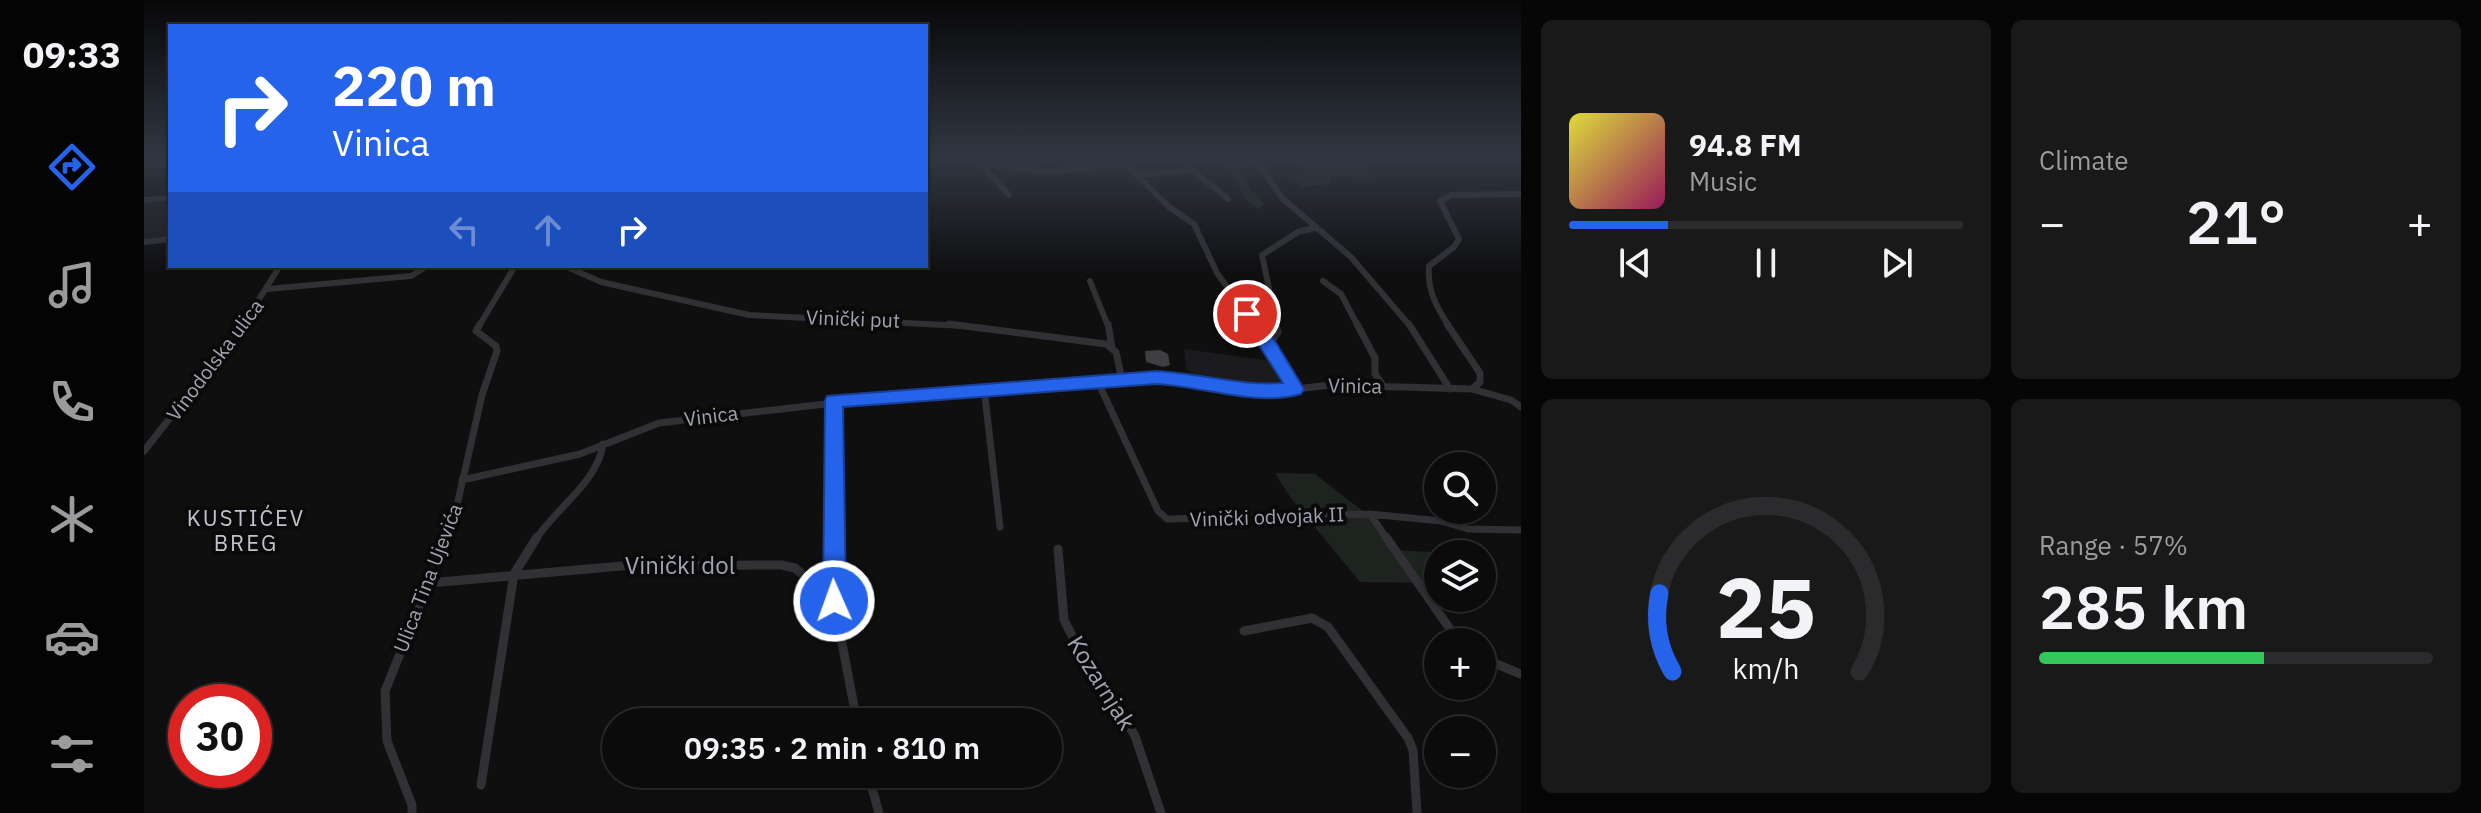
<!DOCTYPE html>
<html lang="en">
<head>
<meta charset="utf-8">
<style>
  :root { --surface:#0b0b0c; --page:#19191a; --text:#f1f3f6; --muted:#9a9b9d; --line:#2b2b2d; --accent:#2563eb }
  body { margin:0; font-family:"IBM Plex Sans",sans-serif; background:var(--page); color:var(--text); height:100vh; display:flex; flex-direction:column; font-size:30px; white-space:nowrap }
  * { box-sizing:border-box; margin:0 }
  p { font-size:26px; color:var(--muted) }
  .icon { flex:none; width:44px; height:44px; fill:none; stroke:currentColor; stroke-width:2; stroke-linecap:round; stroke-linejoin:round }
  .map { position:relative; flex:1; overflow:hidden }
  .side { display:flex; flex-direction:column; gap:20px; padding:20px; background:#060607; width:960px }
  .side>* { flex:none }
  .hud { position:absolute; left:24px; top:24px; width:760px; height:244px; border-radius:0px; box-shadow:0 2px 6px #0004,0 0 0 2px var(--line); background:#2563eb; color:#fff; overflow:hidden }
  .buttons { position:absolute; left:1280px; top:452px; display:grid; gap:16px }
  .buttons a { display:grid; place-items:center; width:72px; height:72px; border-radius:50%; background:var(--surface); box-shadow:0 2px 6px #0004,0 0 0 2px var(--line); font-size:40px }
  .speed { position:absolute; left:24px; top:684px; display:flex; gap:16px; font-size:40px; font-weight:700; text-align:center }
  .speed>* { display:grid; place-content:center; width:104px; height:104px; border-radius:50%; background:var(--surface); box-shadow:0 2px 6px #0004,0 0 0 2px var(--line); line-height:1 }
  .speed .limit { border:12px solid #d22; background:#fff; color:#111 }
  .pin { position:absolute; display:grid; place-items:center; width:68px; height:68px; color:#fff; margin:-34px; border:4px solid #fff; border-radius:50%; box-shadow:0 2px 8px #0007 }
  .me { position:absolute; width:88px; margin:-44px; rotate:358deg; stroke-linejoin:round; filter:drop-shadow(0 0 6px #0008) }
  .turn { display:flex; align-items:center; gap:28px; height:168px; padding:0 32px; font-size:36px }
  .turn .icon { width:104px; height:104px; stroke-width:2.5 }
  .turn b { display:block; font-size:56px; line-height:68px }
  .lanes { display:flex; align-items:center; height:76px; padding:0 32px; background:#0003; justify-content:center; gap:40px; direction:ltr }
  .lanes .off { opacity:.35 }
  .big { font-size:60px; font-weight:600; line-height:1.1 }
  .side .widget { flex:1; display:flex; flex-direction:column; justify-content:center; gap:12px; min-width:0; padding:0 28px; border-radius:12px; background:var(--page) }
  .side .dial { align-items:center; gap:0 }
  .dial svg { height:208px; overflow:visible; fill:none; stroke:var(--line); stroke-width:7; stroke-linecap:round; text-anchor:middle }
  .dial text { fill:var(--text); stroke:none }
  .song { display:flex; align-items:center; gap:24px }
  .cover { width:96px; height:96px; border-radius:12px; background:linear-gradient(135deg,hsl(60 70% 55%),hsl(330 70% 35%)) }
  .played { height:8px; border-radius:4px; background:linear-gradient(90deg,var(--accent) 25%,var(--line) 25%) }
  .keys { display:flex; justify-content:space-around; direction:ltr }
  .heat { display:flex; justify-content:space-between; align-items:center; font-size:44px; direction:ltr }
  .charge { height:12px; border-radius:6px; background:linear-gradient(90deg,#34c759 57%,var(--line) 0) }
  .side .tiles { flex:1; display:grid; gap:20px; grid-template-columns:repeat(2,1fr) }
  .trip { position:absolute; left:458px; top:708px; width:460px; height:80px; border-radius:40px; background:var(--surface); box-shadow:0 2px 6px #0004,0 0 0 2px var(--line); font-weight:600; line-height:80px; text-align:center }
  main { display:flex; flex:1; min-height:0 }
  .tabs { display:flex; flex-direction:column; width:144px; justify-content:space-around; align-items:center; background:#040405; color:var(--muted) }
  .tabs .icon { width:56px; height:56px }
  .tabs .current { color:var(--accent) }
  .tabs b { font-size:36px; color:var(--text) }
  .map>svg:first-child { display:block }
  .built { fill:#1b1b1d }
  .green { fill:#1d241f }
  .building { fill:#3e3e43 }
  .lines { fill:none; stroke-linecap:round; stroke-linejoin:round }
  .street-far2 { stroke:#303035; stroke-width:6 }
  .street-far1 { stroke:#303035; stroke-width:7 }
  .street { stroke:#303035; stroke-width:9 }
  .route { fill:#2563eb; stroke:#184099; stroke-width:2 }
  .labels { text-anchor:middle; stroke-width:8; stroke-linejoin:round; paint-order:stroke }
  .street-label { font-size:20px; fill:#a0a3b1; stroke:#0a0a0b }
  .neighbourhood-label { font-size:22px; letter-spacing:2px; fill:#c1c3cd; stroke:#0a0a0b }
  .near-street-label { font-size:24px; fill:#a0a3b1; stroke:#0a0a0b }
</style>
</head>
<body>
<main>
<nav class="tabs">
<b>09:33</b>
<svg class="icon current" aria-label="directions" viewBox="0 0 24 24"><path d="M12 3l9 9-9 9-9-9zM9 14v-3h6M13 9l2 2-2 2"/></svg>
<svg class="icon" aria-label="music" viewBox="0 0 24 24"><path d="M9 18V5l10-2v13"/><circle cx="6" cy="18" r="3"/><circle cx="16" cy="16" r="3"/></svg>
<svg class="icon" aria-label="phone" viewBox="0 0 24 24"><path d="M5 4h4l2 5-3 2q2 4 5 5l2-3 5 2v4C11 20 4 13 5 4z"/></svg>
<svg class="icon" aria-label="climate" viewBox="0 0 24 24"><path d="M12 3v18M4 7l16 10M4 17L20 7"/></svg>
<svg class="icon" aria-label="car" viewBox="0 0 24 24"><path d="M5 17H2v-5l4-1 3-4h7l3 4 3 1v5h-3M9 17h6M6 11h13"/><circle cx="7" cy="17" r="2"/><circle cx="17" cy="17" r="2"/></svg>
<svg class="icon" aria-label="filters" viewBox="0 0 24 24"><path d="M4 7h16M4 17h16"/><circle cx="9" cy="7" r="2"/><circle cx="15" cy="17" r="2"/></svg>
</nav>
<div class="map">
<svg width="1377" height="813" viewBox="0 0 1377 813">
  <rect width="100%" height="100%" fill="#0f0f10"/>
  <path class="built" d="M26,201v36l-26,3v-37z
    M1040,349l88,12 11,25 -30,1 -60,-13 -7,-5z"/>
  <path class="green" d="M1080,159h41l-15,5 -9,7 10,19 13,13 -5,7 -12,-9z
    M1149,159h22l8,4 46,-4 1,19 -38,-3 -2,9 -27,3 -10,-9 20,-7z
    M1131,473l40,1 62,48 18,28 71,4h-28v29l-78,-1 -70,-85z"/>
  <path class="building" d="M1016,350l8,4 2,11 -7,2 -17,-5 -1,-11z"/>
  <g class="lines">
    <path class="street-far2" d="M832,159l33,36
      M1112,159l26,39 69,59 59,69
      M839,164l64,8 79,-8 43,43 25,17 23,49 38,53
      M0,165h26
      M992,175l56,-5 36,29
      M0,200l26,-2
      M0,242l26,-3
      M421,266l36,16 148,33 216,11
      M946,281l18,45
      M1179,281l18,13 17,32
      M124,289l143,-13 16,-10
      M98,326l38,-60
      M335,326l36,-60
      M1133,326l-15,-71 36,-23 16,-4
      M1305,326c-13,-19 -22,-37 -20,-60l25,-19 5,-8 -19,-38 11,-6 70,-1"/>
    <path class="street-far1" d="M805,324l157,20 10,8 6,28
      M964,324l4,23
      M1110,324l41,65
      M1213,324l18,34v16l9,13
      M1265,324l41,65
      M1125,345l9,-13 -2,-8
      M954,382l60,129 9,8 203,-5 71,7 27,8 53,1
      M840,388l16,139
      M1328,389l39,11 10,7
      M690,401v138
      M0,451l100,-127
      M318,480l118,-26 79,-31 263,-30 234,-16 114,15 60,-7 142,4 8,-7v-9l-33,-49
      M1226,514l17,25
      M303,539l6,-16 29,-128 15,-44 -1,-5 -20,-15 4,-7
      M392,539c20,-31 62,-57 67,-95"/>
    <path class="street" d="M690,537v64l23,121
      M1242,537l73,105
      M914,549l6,71 21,41 27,36 23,39 26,77
      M285,583l193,-17 159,-1 14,3 39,33
      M1100,631l68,-13 16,9 80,111 5,12 4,63
      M1338,658l39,16
      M724,774l11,39
      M337,785l33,-211 23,-37
      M268,813v-8l-25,-64 -2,-50 62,-154"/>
  </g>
  <linearGradient id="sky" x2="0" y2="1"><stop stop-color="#080809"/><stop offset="0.58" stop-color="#313742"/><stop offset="1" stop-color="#313742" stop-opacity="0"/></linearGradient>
  <rect width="1377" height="273" fill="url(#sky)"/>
  <path class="route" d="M1103,309l6,1 22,31 29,48 -3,5c-45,13 -99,-8 -145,-10l-313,23 3,194 -4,8 -8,3 -8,-3 -3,-8 2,-200 2,-5 329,-25c42,2 84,15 127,12l-44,-69z"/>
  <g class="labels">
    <g class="street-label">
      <text transform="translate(709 319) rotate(2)" y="7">Vinički put</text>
      <text transform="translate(71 360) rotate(-53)" y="7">Vinodolska ulica</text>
      <text transform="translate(1211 386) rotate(1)" y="7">Vinica</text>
      <text transform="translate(567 416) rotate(-7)" y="7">Vinica</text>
      <text transform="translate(1123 517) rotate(-2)" y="7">Vinički odvojak II</text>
      <text transform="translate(284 578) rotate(-69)" y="7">Ulica Tina Ujevića</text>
    </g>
    <g class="neighbourhood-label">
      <text x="102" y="526">KUSTIĆEV<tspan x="102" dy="25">BREG</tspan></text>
    </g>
    <g class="near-street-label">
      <text x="536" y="574">Vinički dol</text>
      <text transform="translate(957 683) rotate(58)" y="8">Kozarnjak</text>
    </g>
  </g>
</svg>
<div class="buttons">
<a><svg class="icon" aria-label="search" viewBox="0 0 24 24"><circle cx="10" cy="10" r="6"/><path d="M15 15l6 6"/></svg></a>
<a><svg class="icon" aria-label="layers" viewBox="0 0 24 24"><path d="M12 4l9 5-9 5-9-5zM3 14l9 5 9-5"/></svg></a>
<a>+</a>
<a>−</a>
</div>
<div class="speed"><div class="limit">30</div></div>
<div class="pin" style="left:1103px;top:314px;background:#d93025"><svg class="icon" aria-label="arrive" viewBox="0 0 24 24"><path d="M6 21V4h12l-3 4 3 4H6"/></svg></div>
<svg class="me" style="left:690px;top:601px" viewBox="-20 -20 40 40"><circle r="17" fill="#2563eb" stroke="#fff" stroke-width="3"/><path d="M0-11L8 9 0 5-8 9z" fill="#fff"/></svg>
<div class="trip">09:35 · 2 min · 810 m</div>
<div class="hud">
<div class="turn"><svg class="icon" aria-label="right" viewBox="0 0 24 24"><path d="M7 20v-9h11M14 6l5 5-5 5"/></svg><div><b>220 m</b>Vinica</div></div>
<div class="lanes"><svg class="icon off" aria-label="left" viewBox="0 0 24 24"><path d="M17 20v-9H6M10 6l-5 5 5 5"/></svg><svg class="icon off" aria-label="ahead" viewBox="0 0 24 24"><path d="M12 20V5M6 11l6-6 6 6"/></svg><svg class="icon" aria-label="right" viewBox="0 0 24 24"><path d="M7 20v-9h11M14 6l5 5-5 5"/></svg></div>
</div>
</div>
<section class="side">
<div class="tiles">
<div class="widget">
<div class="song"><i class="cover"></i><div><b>94.8 FM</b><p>Music</p></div></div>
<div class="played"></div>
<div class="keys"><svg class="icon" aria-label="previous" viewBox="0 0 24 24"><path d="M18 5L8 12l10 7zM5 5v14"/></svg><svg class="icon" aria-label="pause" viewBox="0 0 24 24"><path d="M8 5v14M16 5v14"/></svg><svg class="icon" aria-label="next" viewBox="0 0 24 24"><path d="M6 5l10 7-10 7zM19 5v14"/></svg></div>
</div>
<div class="widget"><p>Climate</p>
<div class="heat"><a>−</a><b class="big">21°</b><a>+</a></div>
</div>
<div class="widget dial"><svg viewBox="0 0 100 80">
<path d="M14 69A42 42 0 1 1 86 69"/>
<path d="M14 69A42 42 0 0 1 9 39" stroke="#2563eb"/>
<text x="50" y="56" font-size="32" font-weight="700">25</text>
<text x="50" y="72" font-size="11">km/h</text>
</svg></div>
<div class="widget"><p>Range · 57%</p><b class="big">285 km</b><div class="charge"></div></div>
</div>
</section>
</main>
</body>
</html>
